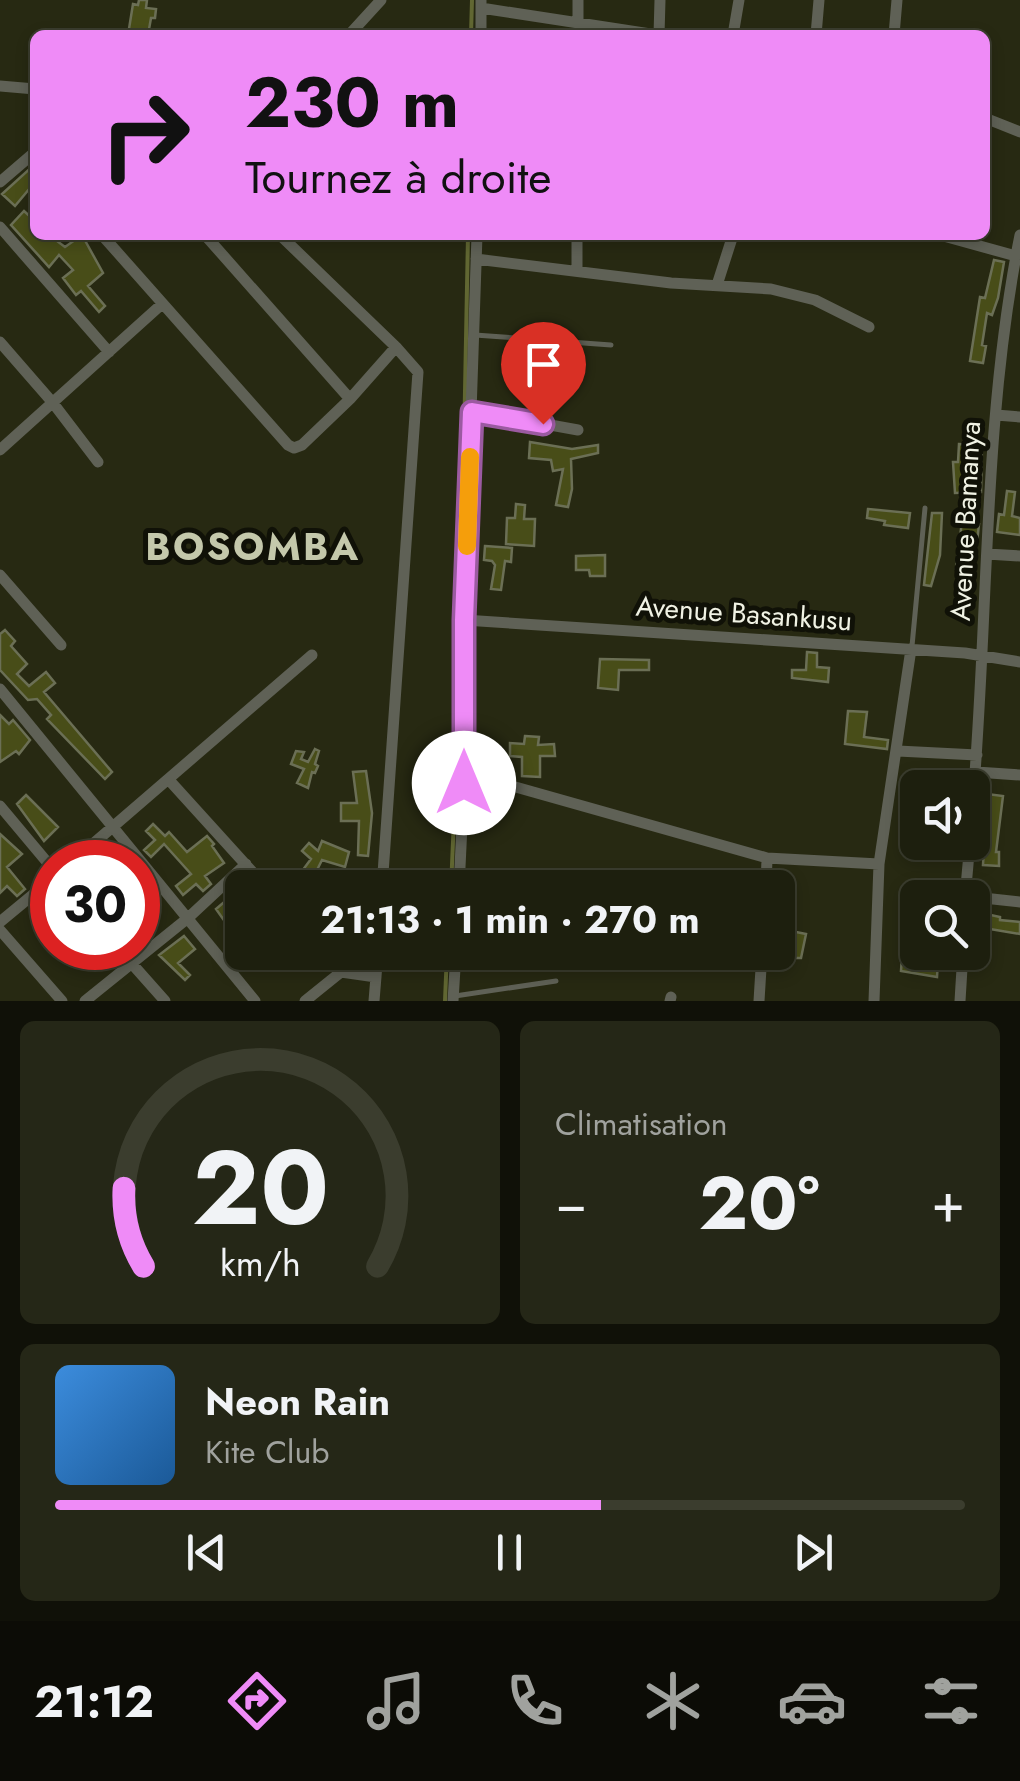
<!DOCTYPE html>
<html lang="fr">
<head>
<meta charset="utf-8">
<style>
  :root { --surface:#1d1f0e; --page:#252717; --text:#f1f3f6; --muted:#a0a29e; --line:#3b3d2e; --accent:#ef8bf7 }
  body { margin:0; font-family:Jost,sans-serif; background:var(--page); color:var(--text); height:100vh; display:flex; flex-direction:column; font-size:38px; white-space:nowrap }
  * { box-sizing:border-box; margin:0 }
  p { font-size:32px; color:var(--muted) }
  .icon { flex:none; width:55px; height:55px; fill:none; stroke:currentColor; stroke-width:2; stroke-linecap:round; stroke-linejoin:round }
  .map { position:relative; height:1001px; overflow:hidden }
  .sheet { display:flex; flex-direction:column; gap:20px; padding:20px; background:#101108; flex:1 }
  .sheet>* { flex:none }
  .hud { position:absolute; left:30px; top:30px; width:960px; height:210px; border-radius:15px; box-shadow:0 5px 15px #0003,0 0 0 2px var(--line); background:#ef8bf7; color:#111; overflow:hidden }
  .controls { position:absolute; left:900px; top:770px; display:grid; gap:20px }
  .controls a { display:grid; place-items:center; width:90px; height:90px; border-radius:15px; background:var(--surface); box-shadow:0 5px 15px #0003,0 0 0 2px var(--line); font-size:50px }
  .speed { position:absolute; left:30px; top:840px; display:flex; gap:20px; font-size:50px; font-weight:700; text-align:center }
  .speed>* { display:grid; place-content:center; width:130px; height:130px; border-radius:50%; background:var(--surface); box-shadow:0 5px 15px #0003,0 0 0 2px var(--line); line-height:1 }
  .speed .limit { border:15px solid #d22; background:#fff; color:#111 }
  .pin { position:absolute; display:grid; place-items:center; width:85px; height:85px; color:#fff; margin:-102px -42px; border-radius:50% 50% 50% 0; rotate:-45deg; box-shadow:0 0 10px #0007 }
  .pin .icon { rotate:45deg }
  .me { position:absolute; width:110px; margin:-55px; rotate:0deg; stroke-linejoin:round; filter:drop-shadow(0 0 8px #0008) }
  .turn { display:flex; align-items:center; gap:35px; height:210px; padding:0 50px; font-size:45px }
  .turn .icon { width:130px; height:130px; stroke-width:2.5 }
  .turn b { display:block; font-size:70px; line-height:85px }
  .big { font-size:75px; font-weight:700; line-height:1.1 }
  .sheet .tile { flex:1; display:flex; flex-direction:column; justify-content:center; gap:15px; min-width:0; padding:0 35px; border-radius:15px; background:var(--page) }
  .sheet .dial { align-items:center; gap:0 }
  .dial svg { height:260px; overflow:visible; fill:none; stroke:var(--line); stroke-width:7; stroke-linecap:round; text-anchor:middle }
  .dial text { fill:var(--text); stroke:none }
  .song { display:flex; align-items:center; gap:30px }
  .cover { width:120px; height:120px; border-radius:15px; background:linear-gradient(135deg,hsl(210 70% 55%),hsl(210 70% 35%)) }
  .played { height:10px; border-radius:5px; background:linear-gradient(90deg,var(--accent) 60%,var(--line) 60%) }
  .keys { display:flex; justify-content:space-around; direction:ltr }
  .heat { display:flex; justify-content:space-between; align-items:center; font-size:55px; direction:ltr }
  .sheet .tiles { flex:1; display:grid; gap:20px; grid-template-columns:1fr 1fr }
  .tile:last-child { grid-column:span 2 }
  .trip { position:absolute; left:225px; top:870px; width:570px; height:100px; border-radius:15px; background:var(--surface); box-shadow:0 5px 15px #0003,0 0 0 2px var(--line); font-weight:700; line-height:100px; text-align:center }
  .menu { display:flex; height:160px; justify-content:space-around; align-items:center; background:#0c0c06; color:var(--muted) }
  .menu .icon { width:70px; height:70px }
  .menu .active { color:var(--accent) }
  .menu b { font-size:45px; color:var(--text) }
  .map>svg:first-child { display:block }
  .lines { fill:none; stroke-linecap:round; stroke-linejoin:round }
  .stream { stroke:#616732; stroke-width:4 }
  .building { fill:#484d18; stroke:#6b6f55; stroke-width:2.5 }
  .service { stroke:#5f6156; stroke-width:5 }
  .minor { stroke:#5f6156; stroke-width:11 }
  .route-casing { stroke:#9b5aa1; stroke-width:25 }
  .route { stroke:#ef8bf7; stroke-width:18 }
  .slow { stroke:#f59e0b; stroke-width:18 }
  .labels { text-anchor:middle; stroke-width:10; stroke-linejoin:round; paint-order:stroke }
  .street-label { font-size:28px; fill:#f0f2e4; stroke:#101107 }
  .district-label { font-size:38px; font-weight:bold; letter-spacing:2.5px; fill:#c4c8ab; stroke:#101107 }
</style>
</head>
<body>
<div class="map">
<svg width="1020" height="1001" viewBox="0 0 1020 1001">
  <rect width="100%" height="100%" fill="#272912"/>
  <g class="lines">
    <path class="stream" d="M471,35l1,-35
      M463,495l5,-260
      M451,888l7,-163
      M445,1001l2,-49"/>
  </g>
  <path class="building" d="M139,0h8l-1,8 10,1 -1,9h-4l-3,17h-20l5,-31 5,1z
    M35,164v18l-20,24 -13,-12z
    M24,211l11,10v14h14l16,12 17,-12 21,38 -15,13 17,20 -6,6 -18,-21 -5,4 -13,-17 10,-8 -14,-15 -10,12 -38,-42z
    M994,260l10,2 -6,36 -6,17 -5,-2 -5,32 4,1 -3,17 -13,-2 10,-64 5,1z
    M530,442l42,7 26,-4v8l-27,6 1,30 -4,18 -12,-2 7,-36 -10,2 -2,-11 -22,-2z
    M959,444l23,2 -1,46 -26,1 -2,-31h5z
    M1007,491l8,1 -3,24 8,2v17l-23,-3 2,-18 5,1z
    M516,504l9,1 -1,14h11l-1,27 -28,-2 1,-26h8z
    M868,509l42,4 -2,15 -24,-3 1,-4 -18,-3z
    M932,513h10l-2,42 -9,31 -7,-1z
    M962,521l17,3 -2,19 -5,-1 -1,29 -15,-2z
    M485,546l27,2 -1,14 -6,-1 -4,29 -10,-1 4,-24 -3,-4 -8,-1z
    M605,555v21h-15l-1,-6h-13v-14z
    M5,630l10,11 -4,5 16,18 -10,10 12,12 17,-14 9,11 -11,9 68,80 -7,7 -58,-60 4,-4 -14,-16 -9,1 -28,-30v-36z
    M807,652l10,1v14l12,1 -1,14 -36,-4v-8h14z
    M600,659l49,1v10h-30l-1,20 -20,-2z
    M848,711l19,1 -3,25 24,3 -1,9 -42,-5z
    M0,715l9,9 4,-4 17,20 -11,14 -3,-3 -16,11z
    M525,736l14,1 -1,8 16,-1 1,12h-15v21l-18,-1v-19l-12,-1v-13l14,1z
    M315,749l4,2 -4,13 3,2 -3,7 -3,-1 -4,16 -11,-5 7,-14 -13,-5 5,-13 8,1 -3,7 7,3z
    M366,771l6,42 -4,43 -10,-1 1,-34h-18v-18h16l-4,-31z
    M987,794l16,2 -7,56h3v14l-16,-1z
    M26,795l32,32 -14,14 -27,-37z
    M153,824l12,12 4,-4 18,20 20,-16 7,8 -2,2 12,17 -19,13 6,8 -8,7 -7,-7 -13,11 -7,-9 15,-12 -27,-30 -13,13 -7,-7 11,-10 -9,-9z
    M0,834l22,20 -15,13 18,22 -8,7 -10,-10 -7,7z
    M322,841l27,11 -4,15 -23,-7 -13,26 -9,2 -6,-6 17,-23 -9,-8 7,-8 9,8z
    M234,888l8,11v26l-11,-13 -8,7 -7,-10 13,-11 -3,-3z
    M52,904v49l-20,-38z
    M975,907l11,1v6l14,3v3l20,2v12l-36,-6 -1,19 4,1 -1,10 -14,-1z
    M786,930l20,4 -5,24h-20z
    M184,936l11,13 -17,14 12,12 -5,5 -26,-25z
    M902,956l36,5 -1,16 -36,-6z"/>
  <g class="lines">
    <path class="service" d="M475,335l136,10
      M912,646l13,-138
      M455,996l101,-15"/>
    <path class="minor" d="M481,8l176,27
      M349,35l32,-35
      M481,35v-35
      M578,35v-35
      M659,35l1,-35
      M733,35l6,-35
      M816,35l3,-35
      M894,35l3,-35
      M0,86l35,3
      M985,118l35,14
      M0,182l35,-30
      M0,227l109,125
      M102,235l186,210 6,3 8,-3 48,-46 46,-52
      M205,235l145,164
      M280,235l116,112 22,25 -36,516
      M940,235l76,21
      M476,259l195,24 100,6 44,11 54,27
      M577,270v-35
      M717,285l16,-50
      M0,342l53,61 45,59
      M472,411l106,19
      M996,415l24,2
      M0,450l162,-146
      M987,554l33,2
      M0,575l61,70
      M464,620l501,33 55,9
      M0,689l255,312
      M898,751l79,4
      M976,772l44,3
      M169,780l98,108
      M464,783l41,1 262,74 112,6
      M0,806l52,62
      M972,811c17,-191 10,-387 48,-576
      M72,862l240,-207
      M459,888l5,-105v-163l13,-385
      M766,888l1,-30
      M965,896l55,6
      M965,898l5,-56
      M0,922l52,-43
      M0,930l62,71
      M118,948l47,53
      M323,952l18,20 35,5
      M85,1001l103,-83 58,-54
      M305,1001l36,-29
      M374,1001l4,-49
      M453,1001l3,-49
      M670,1001l1,-4
      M759,1001l3,-49
      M874,1001l5,-137 32,-215
      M960,1001l3,-49"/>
  </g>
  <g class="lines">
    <defs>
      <path id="route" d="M464,783v-163l8,-208 71,12"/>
    </defs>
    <use href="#route" class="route-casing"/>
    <use href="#route" class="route"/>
    <path class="slow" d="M467,546l3,-89"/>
  </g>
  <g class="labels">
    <g class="street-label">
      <text transform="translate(965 521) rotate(-87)" y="10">Avenue Bamanya</text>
      <text transform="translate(744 613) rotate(4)" y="10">Avenue Basankusu</text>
    </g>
    <g class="district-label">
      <text x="253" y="560">BOSOMBA</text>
    </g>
  </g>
</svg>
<div class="controls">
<a><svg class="icon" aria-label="sound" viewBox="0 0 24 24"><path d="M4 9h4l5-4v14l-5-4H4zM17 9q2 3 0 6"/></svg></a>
<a><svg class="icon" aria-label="search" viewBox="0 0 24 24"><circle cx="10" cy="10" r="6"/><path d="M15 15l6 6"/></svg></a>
</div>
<div class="speed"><div class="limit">30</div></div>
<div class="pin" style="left:543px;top:424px;background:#d93025"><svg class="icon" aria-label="arrive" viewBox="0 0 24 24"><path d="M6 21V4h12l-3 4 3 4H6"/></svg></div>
<svg class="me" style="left:464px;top:783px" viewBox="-20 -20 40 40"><circle r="19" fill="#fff"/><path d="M0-13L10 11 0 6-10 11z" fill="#ef8bf7"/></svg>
<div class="trip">21:13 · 1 min · 270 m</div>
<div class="hud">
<div class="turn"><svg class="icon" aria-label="right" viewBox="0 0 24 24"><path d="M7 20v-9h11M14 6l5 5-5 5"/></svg><div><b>230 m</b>Tournez à droite</div></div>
</div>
</div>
<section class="sheet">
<div class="tiles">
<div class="tile dial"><svg viewBox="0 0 100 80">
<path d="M14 69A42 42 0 1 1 86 69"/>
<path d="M14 69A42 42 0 0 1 8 45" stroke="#ef8bf7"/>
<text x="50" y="56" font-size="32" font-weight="700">20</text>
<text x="50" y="72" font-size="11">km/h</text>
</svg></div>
<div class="tile"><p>Climatisation</p>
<div class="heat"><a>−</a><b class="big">20°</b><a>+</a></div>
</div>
<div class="tile">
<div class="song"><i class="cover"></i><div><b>Neon Rain</b><p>Kite Club</p></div></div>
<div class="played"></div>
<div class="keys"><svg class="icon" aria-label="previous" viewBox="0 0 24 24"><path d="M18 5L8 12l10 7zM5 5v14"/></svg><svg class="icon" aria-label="pause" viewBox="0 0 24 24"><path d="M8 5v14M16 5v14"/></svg><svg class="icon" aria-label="next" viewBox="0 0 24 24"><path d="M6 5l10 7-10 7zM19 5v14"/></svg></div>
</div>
</div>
</section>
<nav class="menu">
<b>21:12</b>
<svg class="icon active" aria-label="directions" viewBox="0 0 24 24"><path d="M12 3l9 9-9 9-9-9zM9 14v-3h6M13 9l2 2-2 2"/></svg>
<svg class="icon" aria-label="music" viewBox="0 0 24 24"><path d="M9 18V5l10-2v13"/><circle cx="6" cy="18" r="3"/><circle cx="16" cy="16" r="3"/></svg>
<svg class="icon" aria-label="phone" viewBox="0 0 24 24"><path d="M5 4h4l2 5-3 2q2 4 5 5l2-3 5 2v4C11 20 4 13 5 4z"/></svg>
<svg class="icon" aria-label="climate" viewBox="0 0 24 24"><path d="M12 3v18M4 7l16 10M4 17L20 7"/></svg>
<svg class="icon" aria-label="car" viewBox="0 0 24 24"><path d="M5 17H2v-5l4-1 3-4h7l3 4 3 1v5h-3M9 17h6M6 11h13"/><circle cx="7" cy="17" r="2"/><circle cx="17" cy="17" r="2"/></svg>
<svg class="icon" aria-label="filters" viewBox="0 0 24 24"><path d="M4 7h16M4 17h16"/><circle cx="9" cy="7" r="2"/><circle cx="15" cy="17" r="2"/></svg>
</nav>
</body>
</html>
